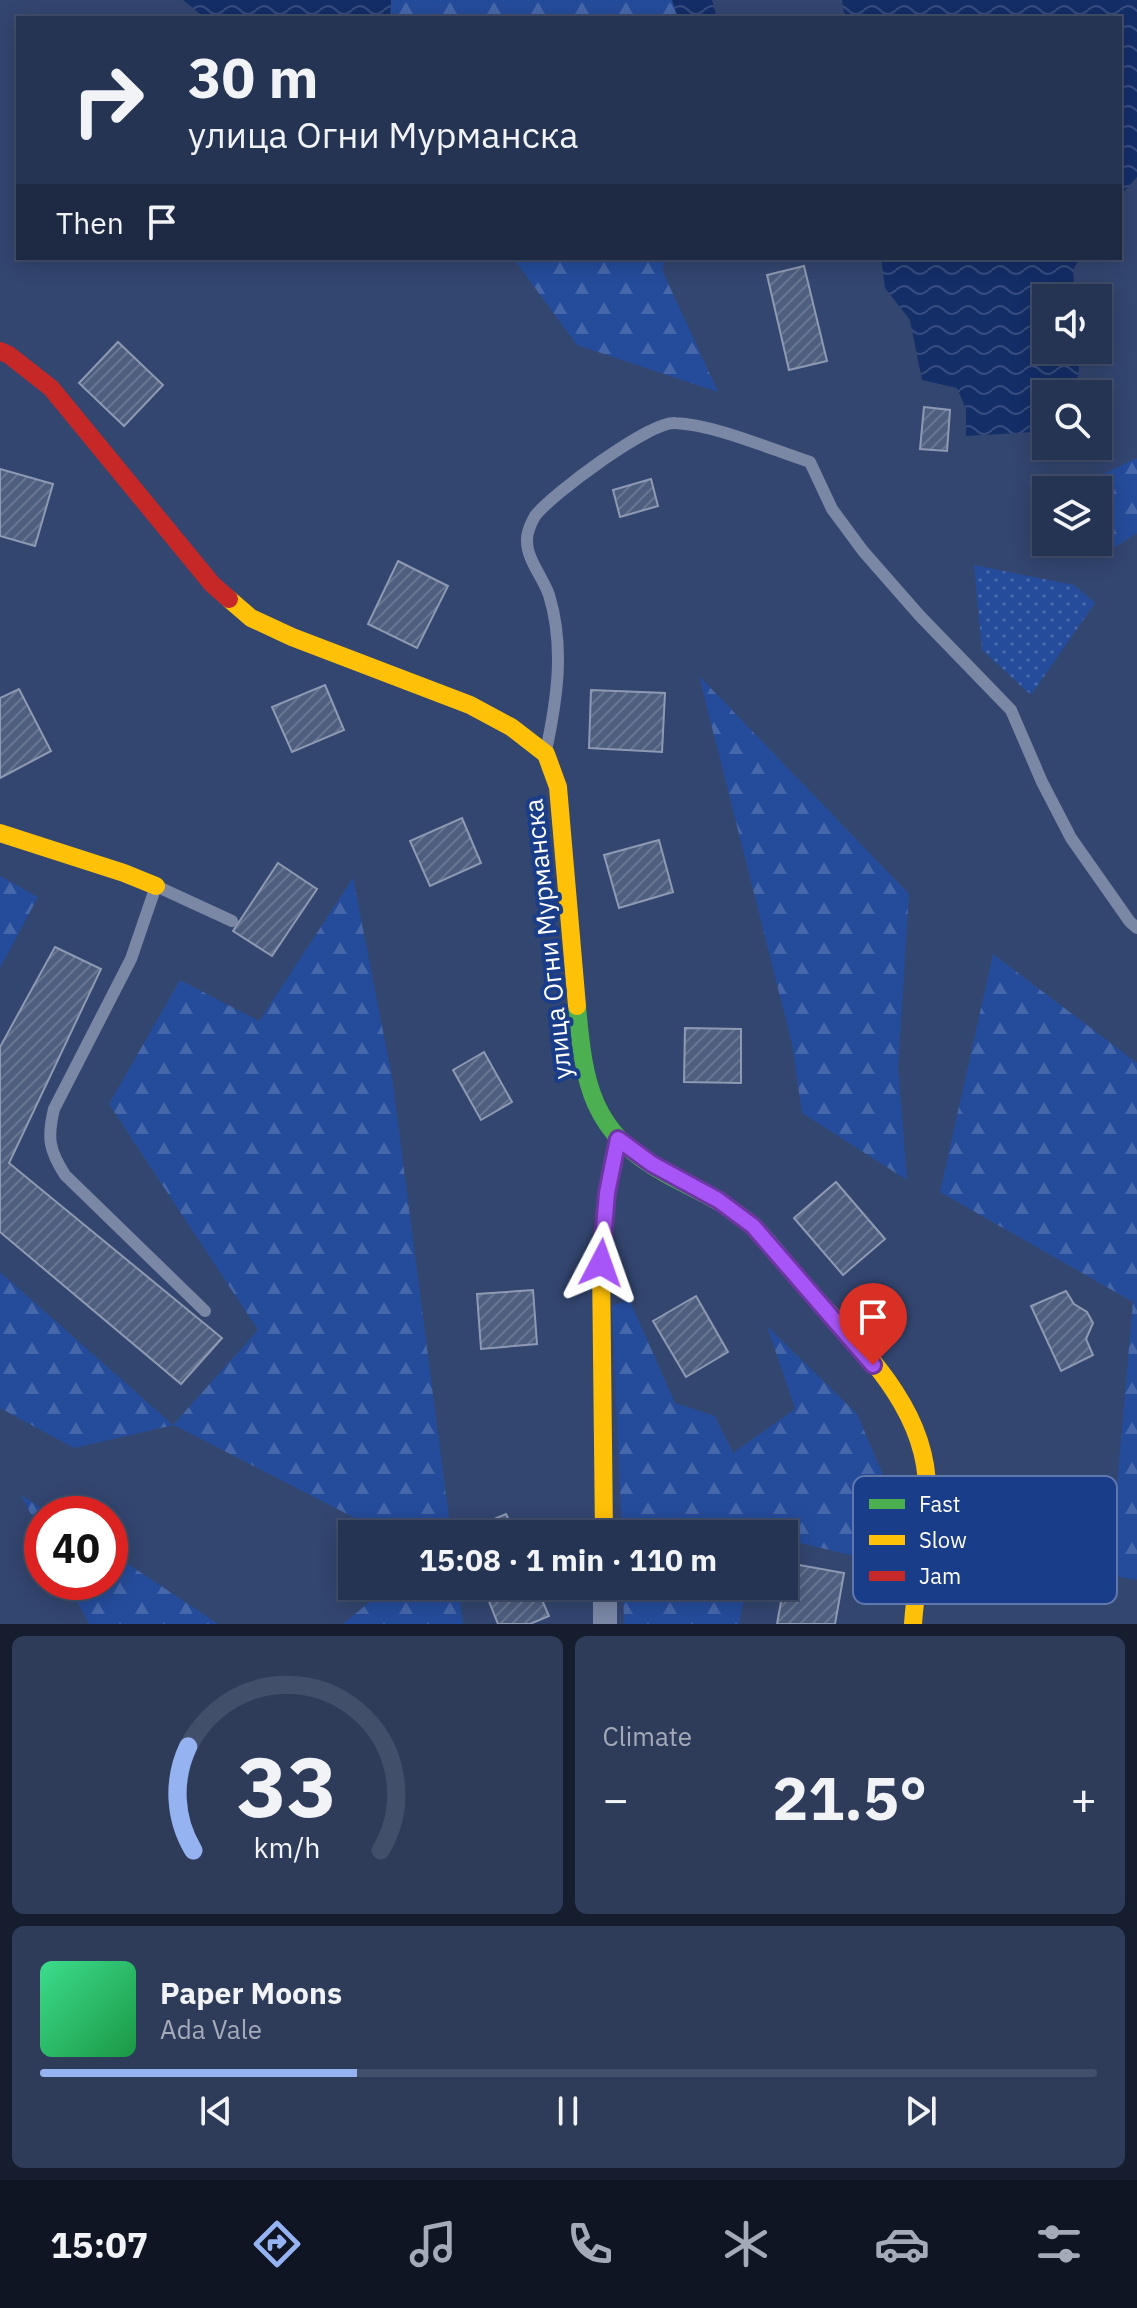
<!DOCTYPE html>
<html lang="en">
<head>
<meta charset="utf-8">
<style>
  :root { --surface:#263454; --page:#2e3c5a; --text:#f1f3f6; --muted:#a4aab8; --line:#424f6b; --accent:#95b2f1 }
  body { margin:0; font-family:"IBM Plex Sans",sans-serif; background:var(--page); color:var(--text); height:100vh; display:flex; flex-direction:column; font-size:30px; white-space:nowrap }
  * { box-sizing:border-box; margin:0 }
  p { font-size:26px; color:var(--muted) }
  .icon { flex:none; width:44px; height:44px; fill:none; stroke:currentColor; stroke-width:2; stroke-linecap:round; stroke-linejoin:round }
  .map { position:relative; height:1624px; overflow:hidden }
  .details { display:flex; flex-direction:column; gap:12px; padding:12px; background:#151d2e; flex:1 }
  .details>* { flex:none }
  .guide { position:absolute; left:16px; top:16px; width:1106px; height:244px; border-radius:0px; box-shadow:0 4px 20px #0003,0 0 0 2px var(--line); background:#263454; color:var(--text); overflow:hidden }
  .fabs { position:absolute; left:1032px; top:284px; display:grid; gap:16px }
  .fabs a { display:grid; place-items:center; width:80px; height:80px; border-radius:0px; background:var(--surface); box-shadow:0 4px 20px #0003,0 0 0 2px var(--line); font-size:40px }
  .speed { position:absolute; left:24px; top:1496px; display:flex; gap:16px; font-size:40px; font-weight:700; text-align:center }
  .speed>* { display:grid; place-content:center; width:104px; height:104px; border-radius:50%; background:var(--surface); box-shadow:0 4px 20px #0003,0 0 0 2px var(--line); line-height:1 }
  .speed .limit { border:12px solid #d22; background:#fff; color:#111 }
  .pin { position:absolute; display:grid; place-items:center; width:68px; height:68px; color:#fff; margin:-82px -34px; border-radius:50% 50% 50% 0; rotate:-45deg; box-shadow:0 0 8px #0007 }
  .pin .icon { rotate:45deg }
  .me { position:absolute; width:88px; margin:-44px; rotate:4deg; stroke-linejoin:round; filter:drop-shadow(0 0 6px #0008) }
  .turn { display:flex; align-items:center; gap:28px; height:168px; padding:0 40px; font-size:36px }
  .turn .icon { width:104px; height:104px; stroke-width:2.5 }
  .turn b { display:block; font-size:56px; line-height:68px }
  .then { display:flex; align-items:center; height:76px; padding:0 40px; background:#0003; gap:16px; font-size:30px }
  .big { font-size:60px; font-weight:700; line-height:1.1 }
  .details .widget { flex:1; display:flex; flex-direction:column; justify-content:center; gap:12px; min-width:0; padding:0 28px; border-radius:12px; background:var(--page) }
  .details .dial { align-items:center; gap:0 }
  .dial svg { height:208px; overflow:visible; fill:none; stroke:var(--line); stroke-width:7; stroke-linecap:round; text-anchor:middle }
  .dial text { fill:var(--text); stroke:none }
  .song { display:flex; align-items:center; gap:24px }
  .cover { width:96px; height:96px; border-radius:12px; background:linear-gradient(135deg,hsl(150 70% 55%),hsl(140 70% 35%)) }
  .played { height:8px; border-radius:4px; background:linear-gradient(90deg,var(--accent) 30%,var(--line) 30%) }
  .keys { display:flex; justify-content:space-around; direction:ltr }
  .heat { display:flex; justify-content:space-between; align-items:center; font-size:44px; direction:ltr }
  .details .tiles { flex:1; display:grid; gap:12px; grid-template-columns:1fr 1fr }
  .widget:last-child { grid-column:span 2 }
  .trip { position:absolute; left:338px; top:1520px; width:460px; height:80px; border-radius:0px; background:var(--surface); box-shadow:0 4px 20px #0003,0 0 0 2px var(--line); font-weight:700; line-height:80px; text-align:center }
  .tabs { display:flex; height:128px; justify-content:space-around; align-items:center; background:#0f1522; color:var(--muted) }
  .tabs .icon { width:56px; height:56px }
  .tabs .selected { color:var(--accent) }
  .tabs b { font-size:36px; color:var(--text) }
  .map>svg:first-child { display:block }
  .grass { fill:url(#grass-dots) }
  .forest { fill:url(#forest-firs) }
  .water { fill:url(#water-waves) }
  .building { fill:url(#building-hatch); stroke:#8e9ab3; stroke-width:2 }
  .lines { fill:none; stroke-linecap:round; stroke-linejoin:round }
  .lane { stroke:#7a87a5; stroke-width:12 }
  .street { stroke:#7a87a5; stroke-width:24 }
  .fast { stroke:#4caf50; stroke-width:18 }
  .slow { stroke:#ffc107; stroke-width:18 }
  .jam { stroke:#c62828; stroke-width:18 }
  .route-casing { stroke:#6d37a1; stroke-width:20 }
  .route { stroke:#a855f7; stroke-width:14 }
  .labels { text-anchor:middle; stroke-width:8; stroke-linejoin:round; paint-order:stroke }
  .street-label { font-size:26px; fill:#fff; stroke:#1a3d89 }
  .key { fill:#1a3d89; stroke:#5f77ac; stroke-width:2 }
  .key-label { font-size:22px; fill:#fff }
</style>
</head>
<body>
<div class="map">
<svg width="1137" height="1624" viewBox="0 0 1137 1624">
  <defs>
    <pattern id="grass-dots" width="8" height="8" patternUnits="userSpaceOnUse" patternTransform="scale(2)"><rect width="8" height="8" fill="#254c9b"/><path d="M2 2h.1M6 6h.1" fill="none" stroke="#4667aa" stroke-width="1.8" stroke-linecap="round"/></pattern>
    <pattern id="forest-firs" width="22" height="20" patternUnits="userSpaceOnUse" patternTransform="scale(2)"><rect width="22" height="20" fill="#254c9b"/><path d="M5 1l3.5 6h-7zM16 11l3.5 6h-7z" fill="#4667aa"/></pattern>
    <pattern id="water-waves" width="16" height="10" patternUnits="userSpaceOnUse" patternTransform="scale(2)"><rect width="16" height="10" fill="#142e68"/><path d="M0 5q4-4 8 0t8 0" fill="none" stroke="#374d7f"/></pattern>
    <pattern id="building-hatch" width="6" height="6" patternUnits="userSpaceOnUse" patternTransform="scale(2)"><rect width="6" height="6" fill="#4d5e7f"/><path d="M-1 1l2-2M0 6l6-6M5 7l2-2" fill="none" stroke="#687692"/></pattern>
  </defs>
  <rect width="100%" height="100%" fill="#334670"/>
  <path class="grass" d="M974,565l100,20 21,18 -64,92 -49,-45z"/>
  <path class="forest" d="M391,0h281l6,18h-288z
    M513,258h152l-3,12 56,122 -141,-47z
    M1137,458v75l-31,20 -43,-2 4,-9h31v-52h-8l5,-12z
    M699,676l210,218 -11,173 9,113 -105,-67 -10,-69z
    M0,876l38,21 -38,71z
    M353,878l39,199 59,457h-65l-212,-109 -100,23 -74,-40v-136l173,153 85,-95 -149,-226 71,-124 79,41z
    M993,954l144,109v517l-22,-4v-69l18,-205 -193,-110z
    M629,1299l46,104 40,13 18,37 62,-44 -28,-83 90,88 32,75 -18,71 -87,-21v-5h-162l-10,-228z
    M21,1495l30,19h-9v21z
    M110,1552l108,72h-129l-22,-42h43z
    M389,1586h69l5,38h-120z
    M623,1586h123l-7,38h-115z"/>
  <path class="water" d="M183,0h208l-1,18h-185z
    M672,0h40l5,18h-39z
    M842,0h295v177l-17,19v-178h-275z
    M881,258h199l-7,12 2,28h-29v52h32l1,25 -15,19h-18v23l-12,15 -68,4v-27l-9,-21 -35,-8 -12,-60 -25,-32z"/>
  <path class="building" d="M804,266l23,95 -38,9 -22,-95z
    M118,342l45,43 -39,41 -45,-43z
    M924,407l26,3 -3,41 -27,-2z
    M0,469l53,15 -18,62 -35,-10z
    M651,479l7,27 -38,11 -7,-27z
    M398,561l50,25 -31,62 -49,-24z
    M325,685l19,45 -52,22 -20,-45z
    M19,689l32,62 -51,27v-80z
    M591,690l74,3 -3,59 -73,-4z
    M462,818l19,45 -51,23 -20,-45z
    M659,840l14,52 -54,16 -15,-53z
    M278,863l39,26 -45,67 -39,-25z
    M55,947l46,22 -92,194 213,175 -41,46 -181,-152v-185z
    M685,1028l56,1v54l-57,-1z
    M484,1052l28,50 -31,18 -28,-50z
    M836,1182l49,57 -42,36 -49,-57z
    M533,1290l4,54 -56,5 -4,-55z
    M1066,1291l8,13 13,8 6,11 -7,16 7,16 -32,16 -30,-65z
    M696,1296l32,56 -42,25 -33,-56z
    M506,1514l9,20h-54v-1z
    M788,1563l56,10 -9,51h-58z
    M483,1586h53l13,30 -19,8h-32z"/>
  <g class="lines">
    <path class="lane" d="M546,751c11,-52 19,-104 3,-156 -6,-18 -23,-36 -22,-56 0,-7 5,-18 8,-23 17,-22 115,-95 140,-93 41,2 95,26 135,39l22,47 31,42 57,65 91,94 31,72 29,56 59,84 7,6
      M205,1311l-140,-136c-16,-25 -18,-37 -11,-66l77,-150 25,-73 76,35"/>
    <path class="street" d="M605,1586v38"/>
    <path class="fast" d="M577,1006c7,79 14,126 89,168 23,13 48,23 69,38 30,20 48,50 71,76"/>
    <path class="slow" d="M229,599l22,19 41,19 178,68 41,22 35,27 12,33 19,219
      M0,833l124,40 32,13
      M806,1288c52,57 121,118 121,201 0,45 -11,90 -14,135
      M604,1534l-3,-271 6,-70 11,-54"/>
    <path class="jam" d="M0,351l9,4 42,33 161,196 17,15"/>
  </g>
  <g class="lines">
    <defs>
      <path id="route" d="M601,1263l6,-70 11,-54 34,25 66,36 35,26 120,139"/>
    </defs>
    <use href="#route" class="route-casing"/>
    <use href="#route" class="route"/>
  </g>
  <g class="labels">
    <g class="street-label">
      <text transform="translate(548 939) rotate(-96)" y="9">улица Огни Мурманска</text>
    </g>
  </g>
  <rect x="853" y="1476" width="264" height="128" rx="12" class="key"/>
  <rect x="869" y="1499" width="36" height="10" fill="#4caf50"/>
  <rect x="869" y="1535" width="36" height="10" fill="#ffc107"/>
  <rect x="869" y="1571" width="36" height="10" fill="#c62828"/>
  <g class="key-label">
    <text x="919" y="1512">Fast</text>
    <text x="919" y="1548">Slow</text>
    <text x="919" y="1584">Jam</text>
  </g>
</svg>
<div class="fabs">
<a><svg class="icon" aria-label="sound" viewBox="0 0 24 24"><path d="M4 9h4l5-4v14l-5-4H4zM17 9q2 3 0 6"/></svg></a>
<a><svg class="icon" aria-label="search" viewBox="0 0 24 24"><circle cx="10" cy="10" r="6"/><path d="M15 15l6 6"/></svg></a>
<a><svg class="icon" aria-label="layers" viewBox="0 0 24 24"><path d="M12 4l9 5-9 5-9-5zM3 14l9 5 9-5"/></svg></a>
</div>
<div class="speed"><div class="limit">40</div></div>
<div class="pin" style="left:873px;top:1365px;background:#d93025"><svg class="icon" aria-label="arrive" viewBox="0 0 24 24"><path d="M6 21V4h12l-3 4 3 4H6"/></svg></div>
<svg class="me" style="left:601px;top:1263px" viewBox="-20 -20 40 40"><path d="M0-17L14 15 0 8-14 15z" fill="#a855f7" stroke="#fff" stroke-width="4"/></svg>
<div class="trip">15:08 · 1 min · 110 m</div>
<div class="guide">
<div class="turn"><svg class="icon" aria-label="right" viewBox="0 0 24 24"><path d="M7 20v-9h11M14 6l5 5-5 5"/></svg><div><b>30 m</b>улица Огни Мурманска</div></div>
<div class="then">Then<svg class="icon" aria-label="arrive" viewBox="0 0 24 24"><path d="M6 21V4h12l-3 4 3 4H6"/></svg></div>
</div>
</div>
<section class="details">
<div class="tiles">
<div class="widget dial"><svg viewBox="0 0 100 80">
<path d="M14 69A42 42 0 1 1 86 69"/>
<path d="M14 69A42 42 0 0 1 12 29" stroke="#95b2f1"/>
<text x="50" y="56" font-size="32" font-weight="700">33</text>
<text x="50" y="72" font-size="11">km/h</text>
</svg></div>
<div class="widget"><p>Climate</p>
<div class="heat"><a>−</a><b class="big">21.5°</b><a>+</a></div>
</div>
<div class="widget">
<div class="song"><i class="cover"></i><div><b>Paper Moons</b><p>Ada Vale</p></div></div>
<div class="played"></div>
<div class="keys"><svg class="icon" aria-label="previous" viewBox="0 0 24 24"><path d="M18 5L8 12l10 7zM5 5v14"/></svg><svg class="icon" aria-label="pause" viewBox="0 0 24 24"><path d="M8 5v14M16 5v14"/></svg><svg class="icon" aria-label="next" viewBox="0 0 24 24"><path d="M6 5l10 7-10 7zM19 5v14"/></svg></div>
</div>
</div>
</section>
<nav class="tabs">
<b>15:07</b>
<svg class="icon selected" aria-label="directions" viewBox="0 0 24 24"><path d="M12 3l9 9-9 9-9-9zM9 14v-3h6M13 9l2 2-2 2"/></svg>
<svg class="icon" aria-label="music" viewBox="0 0 24 24"><path d="M9 18V5l10-2v13"/><circle cx="6" cy="18" r="3"/><circle cx="16" cy="16" r="3"/></svg>
<svg class="icon" aria-label="phone" viewBox="0 0 24 24"><path d="M5 4h4l2 5-3 2q2 4 5 5l2-3 5 2v4C11 20 4 13 5 4z"/></svg>
<svg class="icon" aria-label="climate" viewBox="0 0 24 24"><path d="M12 3v18M4 7l16 10M4 17L20 7"/></svg>
<svg class="icon" aria-label="car" viewBox="0 0 24 24"><path d="M5 17H2v-5l4-1 3-4h7l3 4 3 1v5h-3M9 17h6M6 11h13"/><circle cx="7" cy="17" r="2"/><circle cx="17" cy="17" r="2"/></svg>
<svg class="icon" aria-label="filters" viewBox="0 0 24 24"><path d="M4 7h16M4 17h16"/><circle cx="9" cy="7" r="2"/><circle cx="15" cy="17" r="2"/></svg>
</nav>
</body>
</html>
